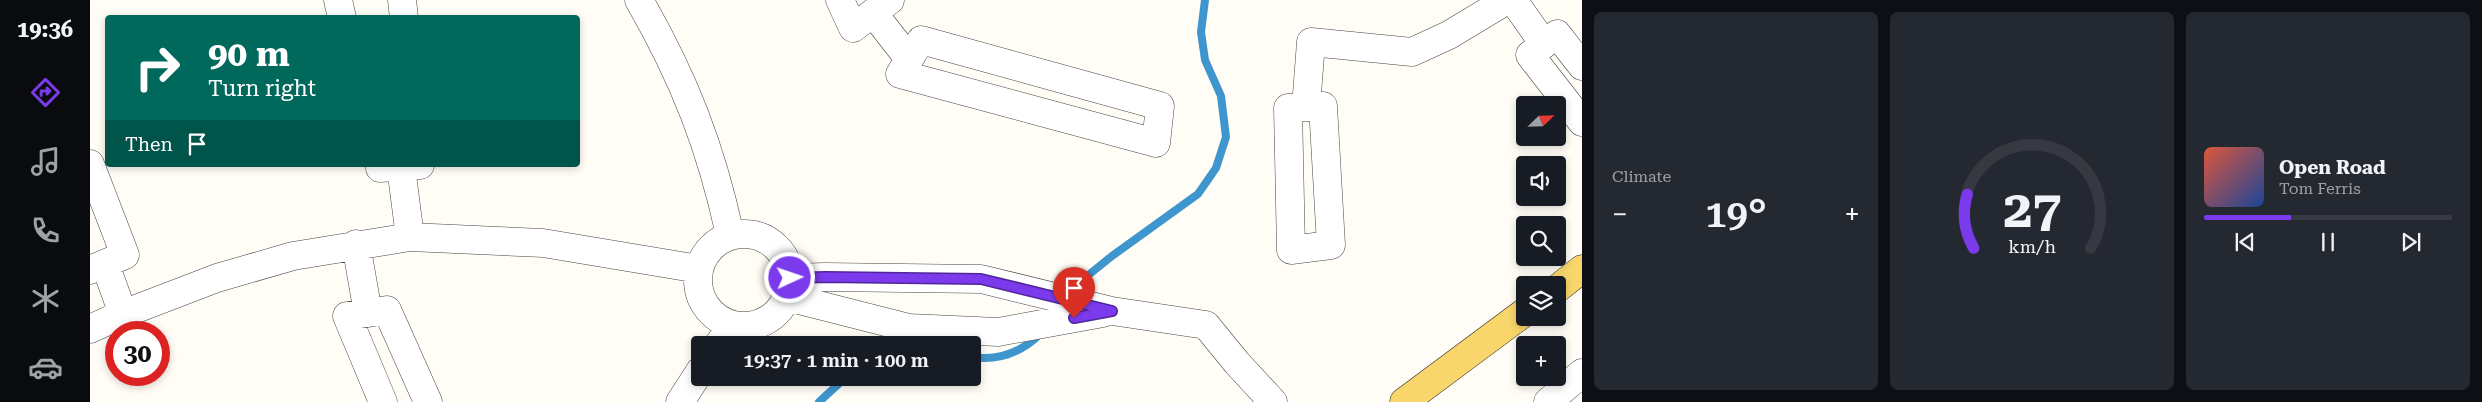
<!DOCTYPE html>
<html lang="en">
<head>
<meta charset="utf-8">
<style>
  :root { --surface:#171b24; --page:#242831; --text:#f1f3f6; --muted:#9ea1a6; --line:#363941; --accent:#7c3aed }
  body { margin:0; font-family:"Roboto Serif",serif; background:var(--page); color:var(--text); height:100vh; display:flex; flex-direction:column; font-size:19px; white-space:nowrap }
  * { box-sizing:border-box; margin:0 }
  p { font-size:16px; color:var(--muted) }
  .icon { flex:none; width:28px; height:28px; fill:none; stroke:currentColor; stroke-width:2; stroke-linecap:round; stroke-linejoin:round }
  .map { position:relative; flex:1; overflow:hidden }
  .sheet { display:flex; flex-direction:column; gap:12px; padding:12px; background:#0d0f14; width:900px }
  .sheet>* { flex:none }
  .guide { position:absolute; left:15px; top:15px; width:475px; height:152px; border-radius:5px; box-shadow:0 2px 8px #0003; background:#00695c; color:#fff; overflow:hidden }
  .needle { width:32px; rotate:67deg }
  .fabs { position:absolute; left:1426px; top:96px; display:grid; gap:10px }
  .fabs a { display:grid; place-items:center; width:50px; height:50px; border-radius:5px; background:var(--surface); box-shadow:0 2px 8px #0003; font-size:25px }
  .speed { position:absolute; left:15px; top:321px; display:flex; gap:10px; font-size:25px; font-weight:700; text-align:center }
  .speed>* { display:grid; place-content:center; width:65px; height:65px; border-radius:50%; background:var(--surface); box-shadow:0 2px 8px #0003; line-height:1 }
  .speed .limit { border:8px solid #d22; background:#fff; color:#111 }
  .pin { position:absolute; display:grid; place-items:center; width:42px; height:42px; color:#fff; margin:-51px -21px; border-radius:50% 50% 50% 0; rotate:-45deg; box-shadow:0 0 5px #0007 }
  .pin .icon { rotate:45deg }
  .me { position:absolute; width:55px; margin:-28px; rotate:87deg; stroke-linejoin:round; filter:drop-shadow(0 0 4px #0008) }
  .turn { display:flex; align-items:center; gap:18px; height:105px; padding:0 20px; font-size:22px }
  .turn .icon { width:65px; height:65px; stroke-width:2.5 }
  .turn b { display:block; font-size:35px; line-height:42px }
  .then { display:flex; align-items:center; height:48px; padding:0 20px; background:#0003; gap:10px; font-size:19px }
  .big { font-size:38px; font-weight:600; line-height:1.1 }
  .sheet .widget { flex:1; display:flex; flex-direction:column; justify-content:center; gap:8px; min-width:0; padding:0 18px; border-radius:8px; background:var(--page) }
  .sheet .dial { align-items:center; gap:0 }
  .dial svg { height:130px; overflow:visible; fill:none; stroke:var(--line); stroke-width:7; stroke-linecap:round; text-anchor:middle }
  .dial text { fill:var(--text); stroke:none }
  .song { display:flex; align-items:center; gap:15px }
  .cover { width:60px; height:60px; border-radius:8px; background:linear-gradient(135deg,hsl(10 70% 55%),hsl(220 70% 35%)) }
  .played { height:5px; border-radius:2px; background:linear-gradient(90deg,var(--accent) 35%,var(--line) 35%) }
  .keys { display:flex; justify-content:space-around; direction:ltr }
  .heat { display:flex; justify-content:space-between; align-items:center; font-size:28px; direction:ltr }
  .sheet .tiles { flex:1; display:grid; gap:12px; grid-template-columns:repeat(3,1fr) }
  .trip { position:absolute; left:601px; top:336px; width:290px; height:50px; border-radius:5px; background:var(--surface); box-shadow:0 2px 8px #0003; font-weight:600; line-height:50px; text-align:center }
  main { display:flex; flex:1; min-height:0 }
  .dock { display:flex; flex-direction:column; width:90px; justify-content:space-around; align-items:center; background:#090b0e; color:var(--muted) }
  .dock .icon { width:35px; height:35px }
  .dock .on { color:var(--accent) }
  .dock b { font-size:22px; color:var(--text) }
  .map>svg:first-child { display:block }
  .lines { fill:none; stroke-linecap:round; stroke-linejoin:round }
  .stream { stroke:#3f96cf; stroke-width:8 }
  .minor-casing { stroke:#444; stroke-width:29 }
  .major-casing { stroke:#222; stroke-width:29 }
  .minor { stroke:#fff; stroke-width:28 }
  .major { stroke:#f9d66b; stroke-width:28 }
  .route-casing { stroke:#51269a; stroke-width:12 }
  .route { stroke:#7c3aed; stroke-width:9 }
</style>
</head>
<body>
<main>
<nav class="dock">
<b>19:36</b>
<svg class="icon on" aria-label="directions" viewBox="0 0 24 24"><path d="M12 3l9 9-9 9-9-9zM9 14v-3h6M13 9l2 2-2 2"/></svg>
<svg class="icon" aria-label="music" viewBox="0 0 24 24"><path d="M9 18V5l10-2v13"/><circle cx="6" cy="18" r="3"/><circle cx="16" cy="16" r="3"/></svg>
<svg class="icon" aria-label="phone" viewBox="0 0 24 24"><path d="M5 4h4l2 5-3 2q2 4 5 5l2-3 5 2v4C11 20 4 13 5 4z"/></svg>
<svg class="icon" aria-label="climate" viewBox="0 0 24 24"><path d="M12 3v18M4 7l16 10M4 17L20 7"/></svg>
<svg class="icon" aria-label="car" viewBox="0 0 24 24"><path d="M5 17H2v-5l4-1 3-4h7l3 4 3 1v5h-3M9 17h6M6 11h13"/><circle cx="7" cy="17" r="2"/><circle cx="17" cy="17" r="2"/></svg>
</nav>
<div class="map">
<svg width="1492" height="402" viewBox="0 0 1492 402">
  <rect width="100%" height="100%" fill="#fffdf5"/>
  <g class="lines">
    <path class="stream" d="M991,281l31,-25 86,-62 18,-26 10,-31 -5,-41 -16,-36 -4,-28 4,-32
      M882,357c27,4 48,-4 67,-22
      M729,402l26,-24"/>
    <defs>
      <path id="minor" d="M248,0l4,18
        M312,0l2,18
        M549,0c45,78 72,147 91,235
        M750,0l13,28 37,-28
        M1423,0l31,44
        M784,14l35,45
        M831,40l239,66 -4,37 -256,-69z
        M1492,66l-25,-32 -27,21 52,67
        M1233,106l8,139 -40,5 -3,-142z
        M1216,107l5,-65 101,10 37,-17 58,-35
        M0,164l35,91 -35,15
        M290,165v3l40,-3
        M311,167l9,70
        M608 280a46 46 0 1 1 92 0a46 46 0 1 1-92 0Z
        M266,244l12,69
        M15,264l18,50
        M700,278l35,-1 156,2 131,32 94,14 31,38 36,39
        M697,297l122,31 89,4 105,-19
        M0,329l33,-15 94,-36 76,-22 117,-19 133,6 156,26
        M628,345l15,-20
        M293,402l-36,-86 40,-6 41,92
        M590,402l20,-31
        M1458,402l34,-29"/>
      <path id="major" d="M1468,288l24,-19
        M1314,402l121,-90"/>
    </defs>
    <use href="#minor" class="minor-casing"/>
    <use href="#major" class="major-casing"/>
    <use href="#minor" class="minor"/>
    <use href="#major" class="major"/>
  </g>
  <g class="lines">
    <defs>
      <path id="route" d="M700,278l35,-1 156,2 131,32 -38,7"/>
    </defs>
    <use href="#route" class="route-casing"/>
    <use href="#route" class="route"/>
  </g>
</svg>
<div class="fabs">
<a><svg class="needle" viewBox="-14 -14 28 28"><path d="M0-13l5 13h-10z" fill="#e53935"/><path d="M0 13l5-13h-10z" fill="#9ea1a6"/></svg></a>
<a><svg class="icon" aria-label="sound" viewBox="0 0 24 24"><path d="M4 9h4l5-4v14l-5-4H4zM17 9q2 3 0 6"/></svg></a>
<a><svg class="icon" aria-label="search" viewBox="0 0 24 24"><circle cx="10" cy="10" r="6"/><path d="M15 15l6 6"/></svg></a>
<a><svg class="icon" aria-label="layers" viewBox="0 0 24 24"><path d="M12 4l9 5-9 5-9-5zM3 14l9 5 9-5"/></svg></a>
<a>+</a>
</div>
<div class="speed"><div class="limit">30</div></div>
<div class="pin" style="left:984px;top:318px;background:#d93025"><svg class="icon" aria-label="arrive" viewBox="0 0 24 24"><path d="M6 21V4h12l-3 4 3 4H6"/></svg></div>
<svg class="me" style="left:700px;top:278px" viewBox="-20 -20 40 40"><circle r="17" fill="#7c3aed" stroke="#fff" stroke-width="3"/><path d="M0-11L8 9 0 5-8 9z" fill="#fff"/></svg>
<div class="trip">19:37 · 1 min · 100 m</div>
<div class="guide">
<div class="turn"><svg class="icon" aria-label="right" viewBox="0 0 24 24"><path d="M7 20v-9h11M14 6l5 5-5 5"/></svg><div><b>90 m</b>Turn right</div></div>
<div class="then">Then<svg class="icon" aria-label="arrive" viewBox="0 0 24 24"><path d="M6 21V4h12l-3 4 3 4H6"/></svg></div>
</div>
</div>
<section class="sheet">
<div class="tiles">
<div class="widget"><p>Climate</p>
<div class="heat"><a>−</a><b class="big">19°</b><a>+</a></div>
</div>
<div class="widget dial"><svg viewBox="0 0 100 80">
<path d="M14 69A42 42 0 1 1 86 69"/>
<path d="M14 69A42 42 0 0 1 10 36" stroke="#7c3aed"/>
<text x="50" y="56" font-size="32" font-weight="700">27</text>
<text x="50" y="72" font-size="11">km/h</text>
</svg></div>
<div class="widget">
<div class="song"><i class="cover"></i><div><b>Open Road</b><p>Tom Ferris</p></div></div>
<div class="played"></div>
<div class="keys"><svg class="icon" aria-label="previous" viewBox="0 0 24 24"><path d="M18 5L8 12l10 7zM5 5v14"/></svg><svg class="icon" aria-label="pause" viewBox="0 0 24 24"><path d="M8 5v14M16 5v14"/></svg><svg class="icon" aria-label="next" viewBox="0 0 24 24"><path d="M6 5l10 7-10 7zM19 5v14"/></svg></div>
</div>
</div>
</section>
</main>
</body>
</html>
